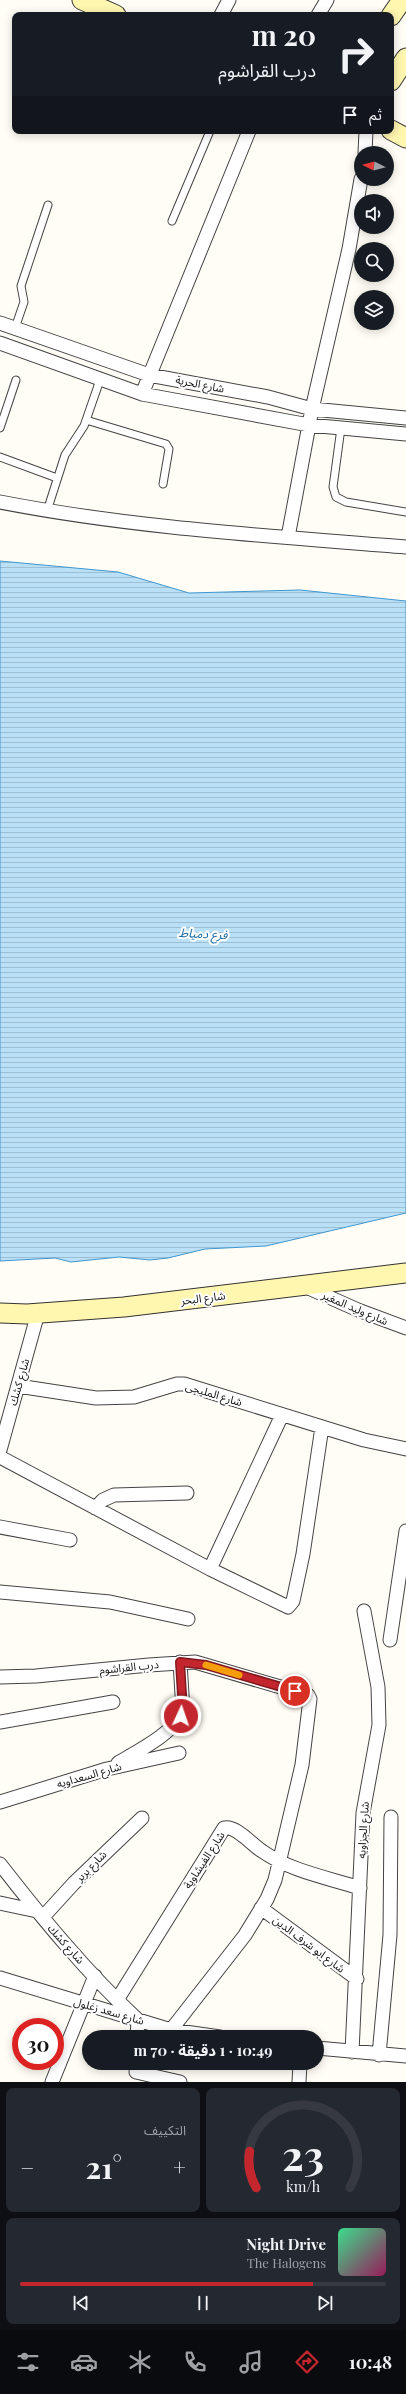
<!DOCTYPE html>
<html lang="ar">
<head>
<meta charset="utf-8">
<style>
  :root { --surface:#171b24; --page:#242831; --text:#f1f3f6; --muted:#9ea1a6; --line:#363941; --accent:#c4262e }
  body { margin:0; font-family:"Playfair Display","Noto Sans Arabic",serif; background:var(--page); color:var(--text); direction:rtl; height:100vh; display:flex; flex-direction:column; font-size:15px; white-space:nowrap }
  * { box-sizing:border-box; margin:0 }
  p { font-size:13px; color:var(--muted) }
  .icon { flex:none; width:22px; height:22px; fill:none; stroke:currentColor; stroke-width:2; stroke-linecap:round; stroke-linejoin:round }
  .map { position:relative; height:2082px; overflow:hidden; direction:ltr }
  .panel { display:flex; flex-direction:column; gap:6px; padding:6px; background:#0d0f14; flex:1 }
  .panel>* { flex:none }
  .top-card { position:absolute; left:12px; top:12px; width:382px; height:122px; border-radius:8px; box-shadow:0 2px 10px #0003; direction:rtl; background:#171b24; color:var(--text); overflow:hidden }
  .needle { width:26px; rotate:276deg }
  .buttons { position:absolute; left:354px; top:146px; display:grid; gap:8px }
  .buttons a { display:grid; place-items:center; width:40px; height:40px; border-radius:50%; background:var(--surface); box-shadow:0 2px 10px #0003; font-size:20px }
  .speed { position:absolute; left:12px; top:2018px; display:flex; gap:8px; font-size:20px; font-weight:700; text-align:center }
  .speed>* { display:grid; place-content:center; width:52px; height:52px; border-radius:50%; background:var(--surface); box-shadow:0 2px 10px #0003; line-height:1 }
  .speed .limit { border:6px solid #d22; background:#fff; color:#111 }
  .pin { position:absolute; display:grid; place-items:center; width:34px; height:34px; color:#fff; margin:-17px; border:2px solid #fff; border-radius:50%; box-shadow:0 1px 4px #0007 }
  .me { position:absolute; width:44px; margin:-22px; rotate:3deg; stroke-linejoin:round; filter:drop-shadow(0 0 3px #0008) }
  .turn { display:flex; align-items:center; gap:14px; height:84px; padding:0 12px; font-size:18px }
  .turn .icon { width:52px; height:52px; stroke-width:2.5 }
  .turn b { display:block; font-size:28px; line-height:34px }
  .then { display:flex; align-items:center; height:38px; padding:0 12px; background:#0003; gap:8px; font-size:15px }
  .big { font-size:30px; font-weight:700; line-height:1.1 }
  .panel .tile { flex:1; display:flex; flex-direction:column; justify-content:center; gap:6px; min-width:0; padding:0 14px; border-radius:8px; background:var(--page) }
  .panel .dial { align-items:center; gap:0 }
  .dial svg { height:104px; overflow:visible; fill:none; stroke:var(--line); stroke-width:7; stroke-linecap:round; text-anchor:middle }
  .dial text { fill:var(--text); stroke:none }
  .song { display:flex; align-items:center; gap:12px }
  .cover { width:48px; height:48px; border-radius:6px; background:linear-gradient(135deg,hsl(150 70% 55%),hsl(330 70% 35%)) }
  .played { height:4px; border-radius:2px; background:linear-gradient(90deg,var(--accent) 80%,var(--line) 80%) }
  .keys { display:flex; justify-content:space-around; direction:ltr }
  .heat { display:flex; justify-content:space-between; align-items:center; font-size:22px; direction:ltr }
  .panel .tiles { flex:1; display:grid; gap:6px; grid-template-columns:1fr 1fr }
  .tile:last-child { grid-column:span 2 }
  .trip { position:absolute; left:82px; top:2030px; width:242px; height:40px; border-radius:20px; background:var(--surface); box-shadow:0 2px 10px #0003; font-weight:700; line-height:40px; text-align:center; direction:rtl }
  .tab-bar { display:flex; height:64px; justify-content:space-around; align-items:center; background:#090b0e; color:var(--muted) }
  .tab-bar .icon { width:28px; height:28px }
  .tab-bar .current { color:var(--accent) }
  .tab-bar b { font-size:18px; color:var(--text) }
  .map>svg:first-child { display:block }
  .water { fill:url(#water-rules); stroke:#3f96cf }
  .lines { fill:none; stroke-linecap:round; stroke-linejoin:round }
  .lane-casing { stroke:#444; stroke-width:9 }
  .street-casing { stroke:#444; stroke-width:15 }
  .secondary-casing { stroke:#333; stroke-width:21 }
  .lane { stroke:#fff; stroke-width:7 }
  .street { stroke:#fff; stroke-width:13 }
  .secondary { stroke:#fff6b0; stroke-width:19 }
  .route-casing { stroke:#7f191e; stroke-width:10 }
  .route { stroke:#c4262e; stroke-width:7 }
  .slow { stroke:#f59e0b; stroke-width:7 }
  .labels { text-anchor:middle; stroke-width:4; stroke-linejoin:round; paint-order:stroke }
  .street-label { font-size:11px; fill:#111; stroke:#fff }
  .water-label { font-size:12px; font-style:italic; fill:#1768a6; stroke:#fff }
</style>
</head>
<body>
<div class="map">
<svg width="406" height="2082" viewBox="0 0 406 2082">
  <defs>
    <pattern id="water-rules" width="6" height="5" patternUnits="userSpaceOnUse"><rect width="6" height="5" fill="#b9e0f7"/><path d="M0 2.5h6" fill="none" stroke="#9ebfd3"/></pattern>
  </defs>
  <rect width="100%" height="100%" fill="#fffdf5"/>
  <path class="water" d="M0,561l118,11 71,21 111,-3 106,11v612l-140,33 -61,3 -37,9 -18,2 -31,-3 -48,5 -16,-4 -55,3z"/>
  <g class="lines">
    <defs>
      <path id="lane" d="M172,221l38,-90
        M15,328l9,-26 -3,-16 27,-81
        M86,420l80,24 3,5 -6,35
        M0,428l16,-48
        M341,428l-8,59 3,10 10,5 60,10
        M0,457l57,21
        M47,511l18,-56 19,-29 16,-46"/>
      <path id="street" d="M221,15l8,-15
        M318,15l9,-15
        M365,153l1,-22
        M0,323l149,52 119,22 44,12 94,9
        M0,343l142,51 167,31 97,9
        M142,394l107,-263
        M0,502c133,26 271,34 406,45
        M288,537l24,-128 37,-160 12,-70
        M304,1286l54,24 48,18
        M18,1386l78,12 38,-1 43,-13h7l180,56 42,9
        M0,1450l38,-137
        M0,1457l210,112 78,38 5,-6 10,-47 19,-127
        M95,1508l8,-8 11,-5 73,-2
        M0,1527l70,13
        M210,1569l72,-154
        M0,1592l110,10 78,17
        M390,1640l16,-109
        M0,1677l36,-1 113,-11 46,-3 106,31 7,2 2,4 -8,66 -27,115 -8,19 -22,36 -74,95
        M0,1722l113,-20
        M118,1763c18,-11 58,-31 65,-52l-3,-49
        M0,1802l107,-33 72,-16
        M0,1864c42,54 87,109 138,156l-1,17
        M0,1903l37,8
        M261,1908l96,71
        M43,1917l31,-34 68,-65
        M0,1978l171,52 49,7
        M117,2000l107,-172c12,-3 28,17 38,23 28,20 67,27 98,37
        M317,2048l89,8
        M352,2052l11,-239 16,-88 -1,-38 -14,-76
        M379,2055l11,-120 1,-118
        M136,2072l44,10
        M52,2082l43,-106
        M299,2082l1,-19"/>
      <path id="secondary" d="M82,0l34,15
        M391,16l11,-16
        M391,81l15,-23
        M391,130l15,8
        M0,1313l27,1 97,-7 282,-34"/>
    </defs>
    <use href="#lane" class="lane-casing"/>
    <use href="#street" class="street-casing"/>
    <use href="#secondary" class="secondary-casing"/>
    <use href="#lane" class="lane"/>
    <use href="#street" class="street"/>
    <use href="#secondary" class="secondary"/>
  </g>
  <g class="lines">
    <defs>
      <path id="route" d="M181,1716l2,-5 -3,-49 26,3 89,26"/>
    </defs>
    <use href="#route" class="route-casing"/>
    <use href="#route" class="route"/>
    <path class="slow" d="M206,1665l33,10"/>
  </g>
  <g class="labels">
    <g class="street-label">
      <text transform="translate(200 384) rotate(11)" y="4">شارع الحرية</text>
      <text transform="translate(203 1298) rotate(-7)" y="4">شارع البحر</text>
      <text transform="translate(355 1308) rotate(23)" y="4">شارع وليد المغير</text>
      <text transform="translate(19 1382) rotate(-74)" y="4">شارع كشك</text>
      <text transform="translate(214 1394) rotate(17)" y="4">شارع المليجى</text>
      <text transform="translate(129 1667) rotate(-6)" y="4">درب القراشوم</text>
      <text transform="translate(89 1775) rotate(-16)" y="4">شارع السعداويه</text>
      <text transform="translate(363 1830) rotate(-86)" y="4">شارع الجزاويه</text>
      <text transform="translate(204 1860) rotate(-57)" y="4">شارع الفيشاوية</text>
      <text transform="translate(91 1866) rotate(-45)" y="4">شارع بربر</text>
      <text transform="translate(66 1944) rotate(48)" y="4">شارع كشك</text>
      <text transform="translate(309 1944) rotate(37)" y="4">شارع ابو شرف الدين</text>
      <text transform="translate(109 2011) rotate(16)" y="4">شارع سعد زغلول</text>
    </g>
    <g class="water-label">
      <text transform="translate(203 934) rotate(3)" y="4">فرع دمياط</text>
    </g>
  </g>
</svg>
<div class="buttons">
<a><svg class="needle" viewBox="-14 -14 28 28"><path d="M0-13l5 13h-10z" fill="#e53935"/><path d="M0 13l5-13h-10z" fill="#9ea1a6"/></svg></a>
<a><svg class="icon" aria-label="sound" viewBox="0 0 24 24"><path d="M4 9h4l5-4v14l-5-4H4zM17 9q2 3 0 6"/></svg></a>
<a><svg class="icon" aria-label="search" viewBox="0 0 24 24"><circle cx="10" cy="10" r="6"/><path d="M15 15l6 6"/></svg></a>
<a><svg class="icon" aria-label="layers" viewBox="0 0 24 24"><path d="M12 4l9 5-9 5-9-5zM3 14l9 5 9-5"/></svg></a>
</div>
<div class="speed"><div class="limit">30</div></div>
<div class="pin" style="left:295px;top:1691px;background:#d93025"><svg class="icon" aria-label="arrive" viewBox="0 0 24 24"><path d="M6 21V4h12l-3 4 3 4H6"/></svg></div>
<svg class="me" style="left:181px;top:1716px" viewBox="-20 -20 40 40"><circle r="17" fill="#c4262e" stroke="#fff" stroke-width="3"/><path d="M0-11L8 9 0 5-8 9z" fill="#fff"/></svg>
<div class="trip">10:49 · 1 دقيقة · 70 m</div>
<div class="top-card">
<div class="turn"><svg class="icon" aria-label="right" viewBox="0 0 24 24"><path d="M7 20v-9h11M14 6l5 5-5 5"/></svg><div><b>20 m</b>درب القراشوم</div></div>
<div class="then">ثم<svg class="icon" aria-label="arrive" viewBox="0 0 24 24"><path d="M6 21V4h12l-3 4 3 4H6"/></svg></div>
</div>
</div>
<section class="panel">
<div class="tiles">
<div class="tile dial"><svg viewBox="0 0 100 80">
<path d="M14 69A42 42 0 1 1 86 69"/>
<path d="M14 69A42 42 0 0 1 9 41" stroke="#c4262e"/>
<text x="50" y="56" font-size="32" font-weight="700">23</text>
<text x="50" y="72" font-size="11">km/h</text>
</svg></div>
<div class="tile"><p>التكييف</p>
<div class="heat"><a>−</a><b class="big">21°</b><a>+</a></div>
</div>
<div class="tile">
<div class="song"><i class="cover"></i><div><b>Night Drive</b><p>The Halogens</p></div></div>
<div class="played"></div>
<div class="keys"><svg class="icon" aria-label="previous" viewBox="0 0 24 24"><path d="M18 5L8 12l10 7zM5 5v14"/></svg><svg class="icon" aria-label="pause" viewBox="0 0 24 24"><path d="M8 5v14M16 5v14"/></svg><svg class="icon" aria-label="next" viewBox="0 0 24 24"><path d="M6 5l10 7-10 7zM19 5v14"/></svg></div>
</div>
</div>
</section>
<nav class="tab-bar">
<b>10:48</b>
<svg class="icon current" aria-label="directions" viewBox="0 0 24 24"><path d="M12 3l9 9-9 9-9-9zM9 14v-3h6M13 9l2 2-2 2"/></svg>
<svg class="icon" aria-label="music" viewBox="0 0 24 24"><path d="M9 18V5l10-2v13"/><circle cx="6" cy="18" r="3"/><circle cx="16" cy="16" r="3"/></svg>
<svg class="icon" aria-label="phone" viewBox="0 0 24 24"><path d="M5 4h4l2 5-3 2q2 4 5 5l2-3 5 2v4C11 20 4 13 5 4z"/></svg>
<svg class="icon" aria-label="climate" viewBox="0 0 24 24"><path d="M12 3v18M4 7l16 10M4 17L20 7"/></svg>
<svg class="icon" aria-label="car" viewBox="0 0 24 24"><path d="M5 17H2v-5l4-1 3-4h7l3 4 3 1v5h-3M9 17h6M6 11h13"/><circle cx="7" cy="17" r="2"/><circle cx="17" cy="17" r="2"/></svg>
<svg class="icon" aria-label="filters" viewBox="0 0 24 24"><path d="M4 7h16M4 17h16"/><circle cx="9" cy="7" r="2"/><circle cx="15" cy="17" r="2"/></svg>
</nav>
</body>
</html>
